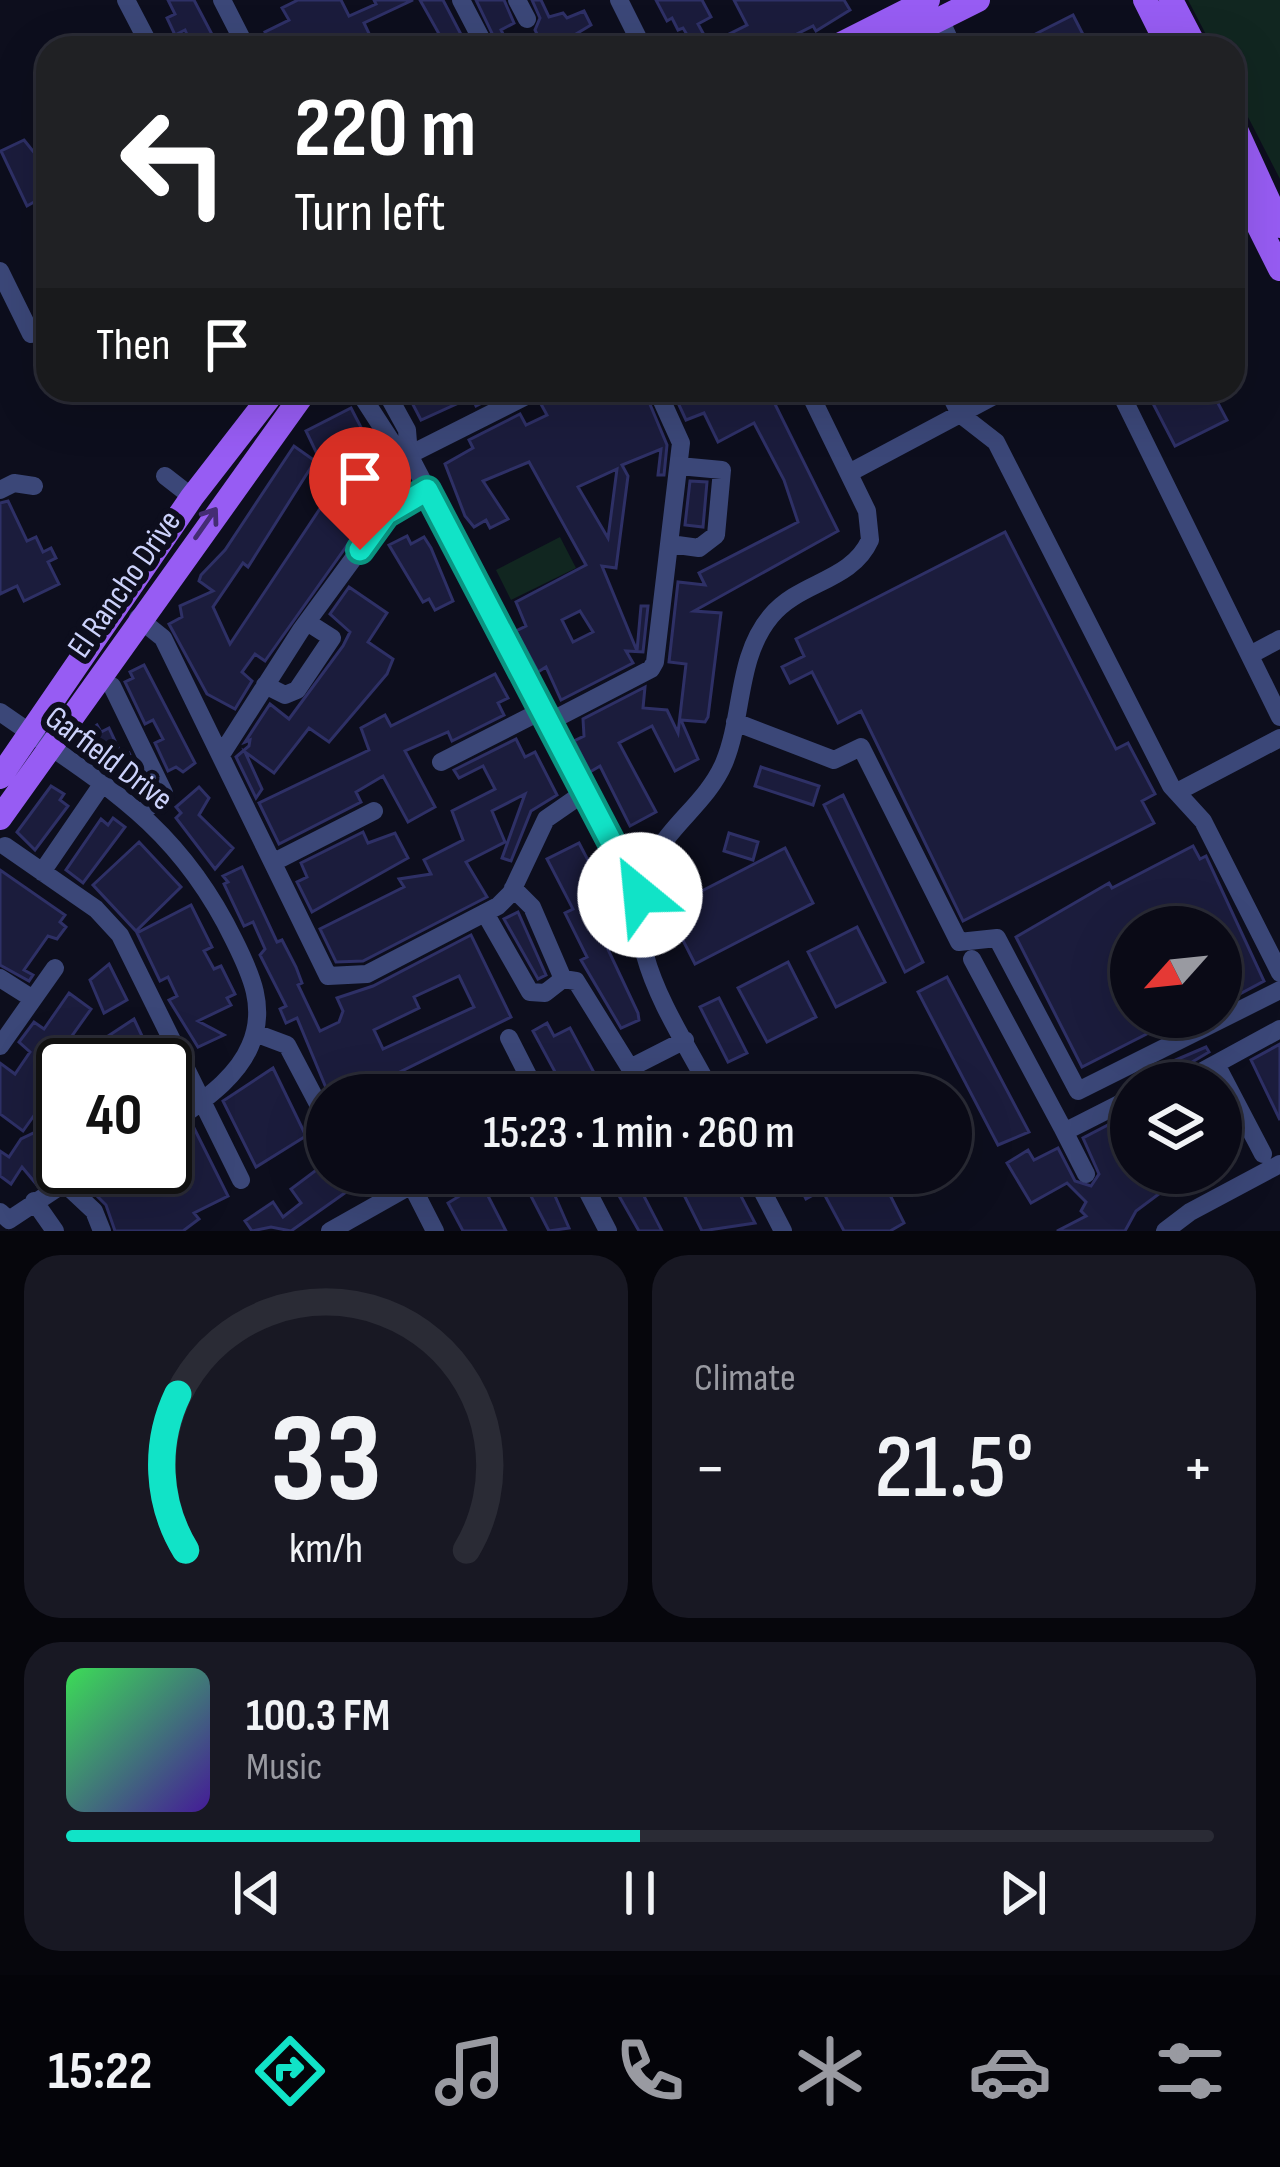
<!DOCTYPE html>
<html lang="en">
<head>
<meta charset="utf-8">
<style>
  :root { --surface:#0a0a16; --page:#181823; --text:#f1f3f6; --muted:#999aa1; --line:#2a2b35; --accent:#11e3c7 }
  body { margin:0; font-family:"Sofia Sans Condensed",sans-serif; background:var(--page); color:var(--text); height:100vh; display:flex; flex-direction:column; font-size:45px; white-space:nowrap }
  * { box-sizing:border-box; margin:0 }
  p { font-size:39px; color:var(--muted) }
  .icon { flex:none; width:66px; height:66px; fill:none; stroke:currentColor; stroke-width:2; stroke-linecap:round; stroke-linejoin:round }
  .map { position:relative; height:1231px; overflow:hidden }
  .sheet { display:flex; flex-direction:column; gap:24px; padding:24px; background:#06060c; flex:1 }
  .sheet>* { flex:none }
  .guide { position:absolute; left:36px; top:36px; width:1209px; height:366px; border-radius:36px; box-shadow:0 12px 48px #0002,0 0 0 3px var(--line); background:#202124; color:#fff; overflow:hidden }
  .needle { width:78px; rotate:243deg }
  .buttons { position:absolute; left:1110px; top:906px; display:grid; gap:24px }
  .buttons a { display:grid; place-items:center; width:132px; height:132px; border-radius:50%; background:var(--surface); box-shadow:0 12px 48px #0002,0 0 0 3px var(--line); font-size:60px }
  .speed { position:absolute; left:36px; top:1038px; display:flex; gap:24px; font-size:60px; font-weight:700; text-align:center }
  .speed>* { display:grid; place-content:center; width:156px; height:156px; border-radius:50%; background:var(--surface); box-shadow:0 12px 48px #0002,0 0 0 3px var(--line); line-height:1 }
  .speed .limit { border:6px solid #111; border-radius:18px; background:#fff; color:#111 }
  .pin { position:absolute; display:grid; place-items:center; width:102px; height:102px; color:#fff; margin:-123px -51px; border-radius:50% 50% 50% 0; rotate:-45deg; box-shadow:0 0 12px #0007 }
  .pin .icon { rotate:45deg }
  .me { position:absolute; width:132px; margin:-66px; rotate:332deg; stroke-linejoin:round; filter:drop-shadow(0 0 9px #0008) }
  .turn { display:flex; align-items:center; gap:42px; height:252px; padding:0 60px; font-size:54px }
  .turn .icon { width:156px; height:156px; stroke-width:2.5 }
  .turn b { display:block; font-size:84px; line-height:102px }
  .then { display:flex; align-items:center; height:114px; padding:0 60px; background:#0003; gap:24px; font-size:45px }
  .big { font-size:90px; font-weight:600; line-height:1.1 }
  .sheet .tile { flex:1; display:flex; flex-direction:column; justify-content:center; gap:18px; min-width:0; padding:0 42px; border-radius:36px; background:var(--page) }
  .sheet .dial { align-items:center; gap:0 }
  .dial svg { height:312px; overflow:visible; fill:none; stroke:var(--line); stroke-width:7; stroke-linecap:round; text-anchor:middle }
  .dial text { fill:var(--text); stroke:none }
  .song { display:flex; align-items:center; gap:36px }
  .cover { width:144px; height:144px; border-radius:18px; background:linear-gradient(135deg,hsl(130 70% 55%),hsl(260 70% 35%)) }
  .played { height:12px; border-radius:6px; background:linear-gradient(90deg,var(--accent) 50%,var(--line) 50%) }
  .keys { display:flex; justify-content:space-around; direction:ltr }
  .heat { display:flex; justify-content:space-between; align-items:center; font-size:66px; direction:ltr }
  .sheet .tiles { flex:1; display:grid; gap:24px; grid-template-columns:1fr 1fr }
  .tile:last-child { grid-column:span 2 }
  .trip { position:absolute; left:306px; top:1074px; width:666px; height:120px; border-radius:60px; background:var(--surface); box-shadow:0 12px 48px #0002,0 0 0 3px var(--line); font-weight:600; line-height:120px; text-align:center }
  .menu { display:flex; height:192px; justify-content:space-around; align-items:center; background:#040409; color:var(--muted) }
  .menu .icon { width:84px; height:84px }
  .menu .active { color:var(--accent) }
  .menu b { font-size:54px; color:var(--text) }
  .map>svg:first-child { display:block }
  .green { fill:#112620 }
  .building { fill:#1b1c3c; stroke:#2e3066; stroke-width:3; fill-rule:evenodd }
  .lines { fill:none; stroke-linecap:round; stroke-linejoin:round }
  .minor { stroke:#3b4778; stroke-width:18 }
  .major { stroke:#975cf3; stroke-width:24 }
  .oneway { stroke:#442d73 }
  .route-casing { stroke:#0b9481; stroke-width:30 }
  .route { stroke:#11e3c7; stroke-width:21 }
  .labels { text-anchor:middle; stroke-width:12; stroke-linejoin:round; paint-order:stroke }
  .street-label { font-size:33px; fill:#ccd2fb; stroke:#0d0e1d }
</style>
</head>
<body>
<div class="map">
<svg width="1280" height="1231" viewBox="0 0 1280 1231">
  <rect width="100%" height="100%" fill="#0d0e1d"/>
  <path class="green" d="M1188,0h92v179l-47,-91v-40h-20z
    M560,537l16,31 -65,32 -15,-30z"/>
  <path class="building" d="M168,0h26l22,42 -23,6 -8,-18 -10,5 -8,-17 8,-4z
    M298,0h43l8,16 27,-12 -2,-4h39l-49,23 10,21 -8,4h-55l-6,-11 -32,11 -8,-16 24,-12 -7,-12z
    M420,0h23l23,44 -19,4z
    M476,0h28l10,23 -13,7 9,18h-11z
    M532,0h9l8,17 14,-4 4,5 17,-7 7,14 -30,18 2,5h-45l21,-10 -4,-8 5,-12z
    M656,0h46l9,17 -13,7 11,20 38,-19 -13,-25h110l6,10 -34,21 -3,-5 -28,14 2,5 -6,3h-86l-12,-20 -5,2 -6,-12 -5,3z
    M1073,15l17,33h-82z
    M24,140l17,21 -5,3 7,14 -8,4 8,15 -16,9 -26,-55z
    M423,390h85l-32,16 -4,-9 -51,23 -12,-23z
    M551,390h93l23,55 -3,30h-6l3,-26 -39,16 6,11 -12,92 -14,-2 35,85 4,-45h7l-5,46 -17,-1 7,12 -72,37 -15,-33 -8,5 -22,-41 10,-5 -10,-24 70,-37 -57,-103 -46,19 25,38 -18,9 -4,-8 -12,7 -9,-11 -20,-52 28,-16 -4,-8 51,-26 6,11 21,-10 -6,-11zM617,469l-9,69 -30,-51zM580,611l13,21 -20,10 -11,-22z
    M672,390h96l70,141 -144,80 27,2 -13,104 -3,5 -24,-2 17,39 -23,12 -23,-45 -33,17 37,69 -26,14 -30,-60 -10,6 -16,-31 10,-5 -1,-17 62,-32 -2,21 24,2 11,23 8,-69 -17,-2 9,-80 27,3 -6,-12 99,-51 -14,-42 -30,-57 -36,19 -14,-29 -18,7z
    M1146,390h65l16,30 -52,26z
    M351,408l18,35 5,-3 16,17 15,30 -30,19 -110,155 -10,-7 -13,18 10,9 -17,28 -28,-15 -38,-70 13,-7 -2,-11 33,-15 -14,-10 2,-6 24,-25 69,-104 21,15 -67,106 -5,-4 -30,44 17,37 113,-170 30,22 -27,-54 -28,14 -12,-25z
    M690,481l17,1 -4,45 -18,-2z
    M8,501l19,40 9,-4 7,15 8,-4 5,10 -8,4 11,22 -35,17 -7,-15 -17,8v-91z
    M1005,532l111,217 12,-6 27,51 -13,7 12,22 -191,98 -102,-210 -23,12 -26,-51 -22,11 -8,-16 22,-11 -8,-17z
    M407,536l4,8 13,-7 7,11 22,53 -18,9 -6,-11 -6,3 -34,-57z
    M349,587l38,26 -19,29 25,17 -6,15 -58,68 -20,-14 -35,45 -29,-21 17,37 -6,9 -20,-41 13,-11 1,-6 -5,2 25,-38 19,15 54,-73 7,-14 -20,-18z
    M144,665l51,98 -12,9 -7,-5 -8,4 -13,-28 8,-4 -10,-19 -8,4 -20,-42 8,-4 -3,-6z
    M495,674l13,24 -10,5 6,12 -52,26 -4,-9 -43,19 30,56 -27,15 -25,-46 -27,16 5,10 -82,42 -20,-41 110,-53 -8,-22 24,-13 6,11z
    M97,725l4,7 8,-4 13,28 7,-3 7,14 -15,7 -6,-11 -7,3 -14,-8 -12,-22z
    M516,739l9,18 10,-5 22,43 -26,16 -20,50 -9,-3 23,-64 -33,17 13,31 -39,20 21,35 -124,64 -27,1 -16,-33 84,-42 -5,-8 32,-5 -7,-14 39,-20 -11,-29 43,-22 -12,-23 -24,12 -5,-8z
    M761,767l58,19 -6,19 -58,-19z
    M51,786l13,8 -4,6 8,6 -33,44 -18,-18z
    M199,787l10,11 -10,17 34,33 -18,21 -39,-51 5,-5 -5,-6z
    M843,795l80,167 -18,10 -81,-167z
    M113,818l12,9 -42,56 -17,-13 35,-51 7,6z
    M363,832l5,11 27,-10 13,25 -96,54 -15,-30 10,-5 -6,-14z
    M729,833l29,9 -5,18 -29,-9z
    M139,842l42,45 -45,44 -43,-46z
    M579,843l24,46 -11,6 17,35 -5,11 34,72 1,7 -18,8 -40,-68 6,-3 -22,-44 8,-4 -26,-50z
    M1193,846l7,13 6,-3 58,125 -43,23v-77h-90v90h49l-98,50 -66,-130 93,-54 3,5z
    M785,848l28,55 -118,61 -28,-55z
    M242,867l35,75 5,-2 14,27 6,16 -4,2 22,46 19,-9 4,-11 -6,-13 36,-12 98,-51 40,82 -115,57 3,6 -30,15h-40l-32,-77 -11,5 -6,-14 6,-3 -26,-51 5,-6 -12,-27 -9,4 -20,-42 4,-2 -5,-6zM459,976l15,31 -91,42 -9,-19 45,-22 -5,-11z
    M0,870l65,45 -5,7 6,5 -9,12 -9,-3 -24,34 9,5 -4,6 -29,-16z
    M191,905l21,42 -8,4 10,18 7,-3 14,28 -8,4 4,7 -33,16 26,14 -26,12 -29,-47 8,-4 -9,-19 -8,4 -23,-48z
    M518,912l28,63 -8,4 -34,-60z
    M857,927l28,55 -49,25 -28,-55z
    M788,962l28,55 -49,25 -29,-54z
    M109,964l18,36 -23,13 -14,-33z
    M947,977l82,155 -31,13 -80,-153z
    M69,993l22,16 -46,65 12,9 -34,48 -23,-17v-51l15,11 15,-22 -11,-10 15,-20 10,7z
    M719,998l28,55 -19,9 -28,-55z
    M134,1019l16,34 -5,3 4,9h-37l-10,-25z
    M547,1023l7,13 16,-8 36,67h-22l-10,-19 -13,7 -28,-52z
    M1280,1044v76l-29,-60z
    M1206,1047l3,5 -39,23 -34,2z
    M273,1068l33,68 -50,31 -33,-66z
    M1131,1113v60h56l-51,38 -11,20h-68l29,-15 -5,-5 5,-9 -19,-19 -36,20 -24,-40 21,-13 6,10 24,-12 17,33 16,5 8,-12 -16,-36z
    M63,1119v49l-26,17 -15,-18 -11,17 -11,-8v-25l9,6 12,-18z
    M194,1128l34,68 -34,17 5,6 -16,12h-68l-9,-26 -17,-17 33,-21h43v-25z
    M327,1162v11h13l9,17 -58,41 -20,-4 -19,4 -7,-10 28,-19 10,15 18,-14 -10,-14z
    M519,1173h26l24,55 -20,3z
    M606,1173h26l30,58h-23z
    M673,1173h56l26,50 -53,8z
    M793,1173h86l25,50 -14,8h-46l-22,-41 -16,9z
    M481,1183l4,7 21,41h-43l-15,-28z"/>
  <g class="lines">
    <path class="minor" d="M126,0l25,48
      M222,0l22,43 -9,5
      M461,0l25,48
      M517,0l10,19
      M619,0l24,48
      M940,19l13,29
      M0,271l31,63
      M358,390l33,51 18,14
      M385,390l22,40 2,25 208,398 26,31
      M948,390l12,24 36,28 175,344 32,35 77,152
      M1119,390l161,327
      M409,455l129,-65
      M849,473l156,-83
      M165,476l27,21
      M0,490l14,-7 20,3
      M670,544l29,4 17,-13 6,-65 -43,-4
      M138,618l25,20 165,338 39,-2 131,-68 13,-13 35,-74 39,-27
      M1250,655l30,-16
      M265,685l20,10 12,-5 35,-52 -25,-16
      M112,686l52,107 -21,19
      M0,712c103,72 177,111 234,228 17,34 33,68 16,106 -15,36 -55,59 -85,83
      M735,722l99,38 27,-13 98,195 38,-4 81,153 202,-101
      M547,723l104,-54 4,-7 26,-219 -24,-53
      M221,755l80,-125 85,-116 41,-24
      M441,762l100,-51
      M1177,792l103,-54
      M5,846l91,63 24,26 121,245
      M274,862l100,-51
      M42,872l61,-89
      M485,913l45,79 15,1 18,-14 -31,-72 -19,-19
      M972,959l90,168 6,3 63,-32
      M0,978l33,21
      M563,979l13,2 54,87 55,-28
      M255,1033l32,12 40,76
      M509,1038l29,57
      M0,1046l55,-78
      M91,1047l8,18
      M1212,1066l68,-37
      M1181,1083l31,-17 7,4 44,84
      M713,1095c-37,-73 -108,-163 -55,-245 20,-31 51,-52 66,-87 20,-48 12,-105 47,-147 29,-35 80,-34 99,-76l-3,-29 -59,-121
      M1062,1127l24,47
      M578,1173l30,58
      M753,1173l30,58
      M63,1182l31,29 8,20
      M411,1184l24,47
      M34,1201l21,30
      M0,1212l9,8 80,-53
      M330,1231l103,-58
      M1165,1231l25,-19 90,-48"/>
    <path class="major" d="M1145,0l24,48
      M1171,0l25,48
      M833,48l95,-48
      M882,48l96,-48
      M1233,123l47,103
      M1233,175l47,94
      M0,777l192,-280 83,-107
      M0,818l306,-428"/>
  </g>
  <defs><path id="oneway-shaft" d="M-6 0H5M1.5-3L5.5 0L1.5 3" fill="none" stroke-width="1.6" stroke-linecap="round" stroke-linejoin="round" transform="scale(3)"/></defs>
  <use class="oneway" href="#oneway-shaft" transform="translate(206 523) rotate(-55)"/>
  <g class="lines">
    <defs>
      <path id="route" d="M360,550l26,-36 41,-24 190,363 26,31 -3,11"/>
    </defs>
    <use href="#route" class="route-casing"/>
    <use href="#route" class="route"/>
  </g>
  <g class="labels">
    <g class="street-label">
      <text transform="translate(123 583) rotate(-55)" y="12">El Rancho Drive</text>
      <text transform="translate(110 757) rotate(37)" y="12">Garfield Drive</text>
    </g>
  </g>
</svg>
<div class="buttons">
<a><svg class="needle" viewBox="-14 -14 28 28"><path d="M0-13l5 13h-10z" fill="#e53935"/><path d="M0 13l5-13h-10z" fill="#999aa1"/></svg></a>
<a><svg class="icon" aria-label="layers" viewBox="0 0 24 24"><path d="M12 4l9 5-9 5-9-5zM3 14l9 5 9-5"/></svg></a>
</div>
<div class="speed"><div class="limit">40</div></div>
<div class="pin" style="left:360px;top:550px;background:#d93025"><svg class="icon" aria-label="arrive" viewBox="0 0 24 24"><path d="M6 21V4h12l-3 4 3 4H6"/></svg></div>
<svg class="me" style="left:640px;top:895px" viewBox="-20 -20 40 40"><circle r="19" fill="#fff"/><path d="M0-13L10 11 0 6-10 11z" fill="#11e3c7"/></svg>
<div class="trip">15:23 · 1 min · 260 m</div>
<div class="guide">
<div class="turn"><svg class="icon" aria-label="left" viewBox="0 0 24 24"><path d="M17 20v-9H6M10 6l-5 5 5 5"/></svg><div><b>220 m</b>Turn left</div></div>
<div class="then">Then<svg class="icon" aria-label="arrive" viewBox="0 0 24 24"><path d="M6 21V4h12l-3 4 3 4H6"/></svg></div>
</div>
</div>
<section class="sheet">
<div class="tiles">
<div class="tile dial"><svg viewBox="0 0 100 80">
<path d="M14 69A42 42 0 1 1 86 69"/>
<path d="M14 69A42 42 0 0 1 12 29" stroke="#11e3c7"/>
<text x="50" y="56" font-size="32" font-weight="700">33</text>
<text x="50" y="72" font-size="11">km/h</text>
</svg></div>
<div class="tile"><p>Climate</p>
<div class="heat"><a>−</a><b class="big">21.5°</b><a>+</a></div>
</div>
<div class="tile">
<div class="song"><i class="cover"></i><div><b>100.3 FM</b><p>Music</p></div></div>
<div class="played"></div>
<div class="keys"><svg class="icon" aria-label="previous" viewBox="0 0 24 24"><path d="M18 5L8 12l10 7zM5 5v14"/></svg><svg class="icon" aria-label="pause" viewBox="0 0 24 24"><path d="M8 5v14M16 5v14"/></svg><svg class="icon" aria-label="next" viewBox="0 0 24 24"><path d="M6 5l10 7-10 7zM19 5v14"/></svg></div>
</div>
</div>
</section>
<nav class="menu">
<b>15:22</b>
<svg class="icon active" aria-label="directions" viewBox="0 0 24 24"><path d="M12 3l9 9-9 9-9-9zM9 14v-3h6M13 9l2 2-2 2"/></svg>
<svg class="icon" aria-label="music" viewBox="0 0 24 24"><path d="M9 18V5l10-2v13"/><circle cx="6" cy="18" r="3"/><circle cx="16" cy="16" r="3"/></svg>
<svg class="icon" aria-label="phone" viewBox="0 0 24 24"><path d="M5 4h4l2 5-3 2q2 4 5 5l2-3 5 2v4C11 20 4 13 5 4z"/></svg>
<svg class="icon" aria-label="climate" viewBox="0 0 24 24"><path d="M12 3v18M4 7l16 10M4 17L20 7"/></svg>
<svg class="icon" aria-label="car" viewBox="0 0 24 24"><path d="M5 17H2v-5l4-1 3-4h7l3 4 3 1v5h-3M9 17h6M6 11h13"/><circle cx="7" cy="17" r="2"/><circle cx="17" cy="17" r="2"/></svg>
<svg class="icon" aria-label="filters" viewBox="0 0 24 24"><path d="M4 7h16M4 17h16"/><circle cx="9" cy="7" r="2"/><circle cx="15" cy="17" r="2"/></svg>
</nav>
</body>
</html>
